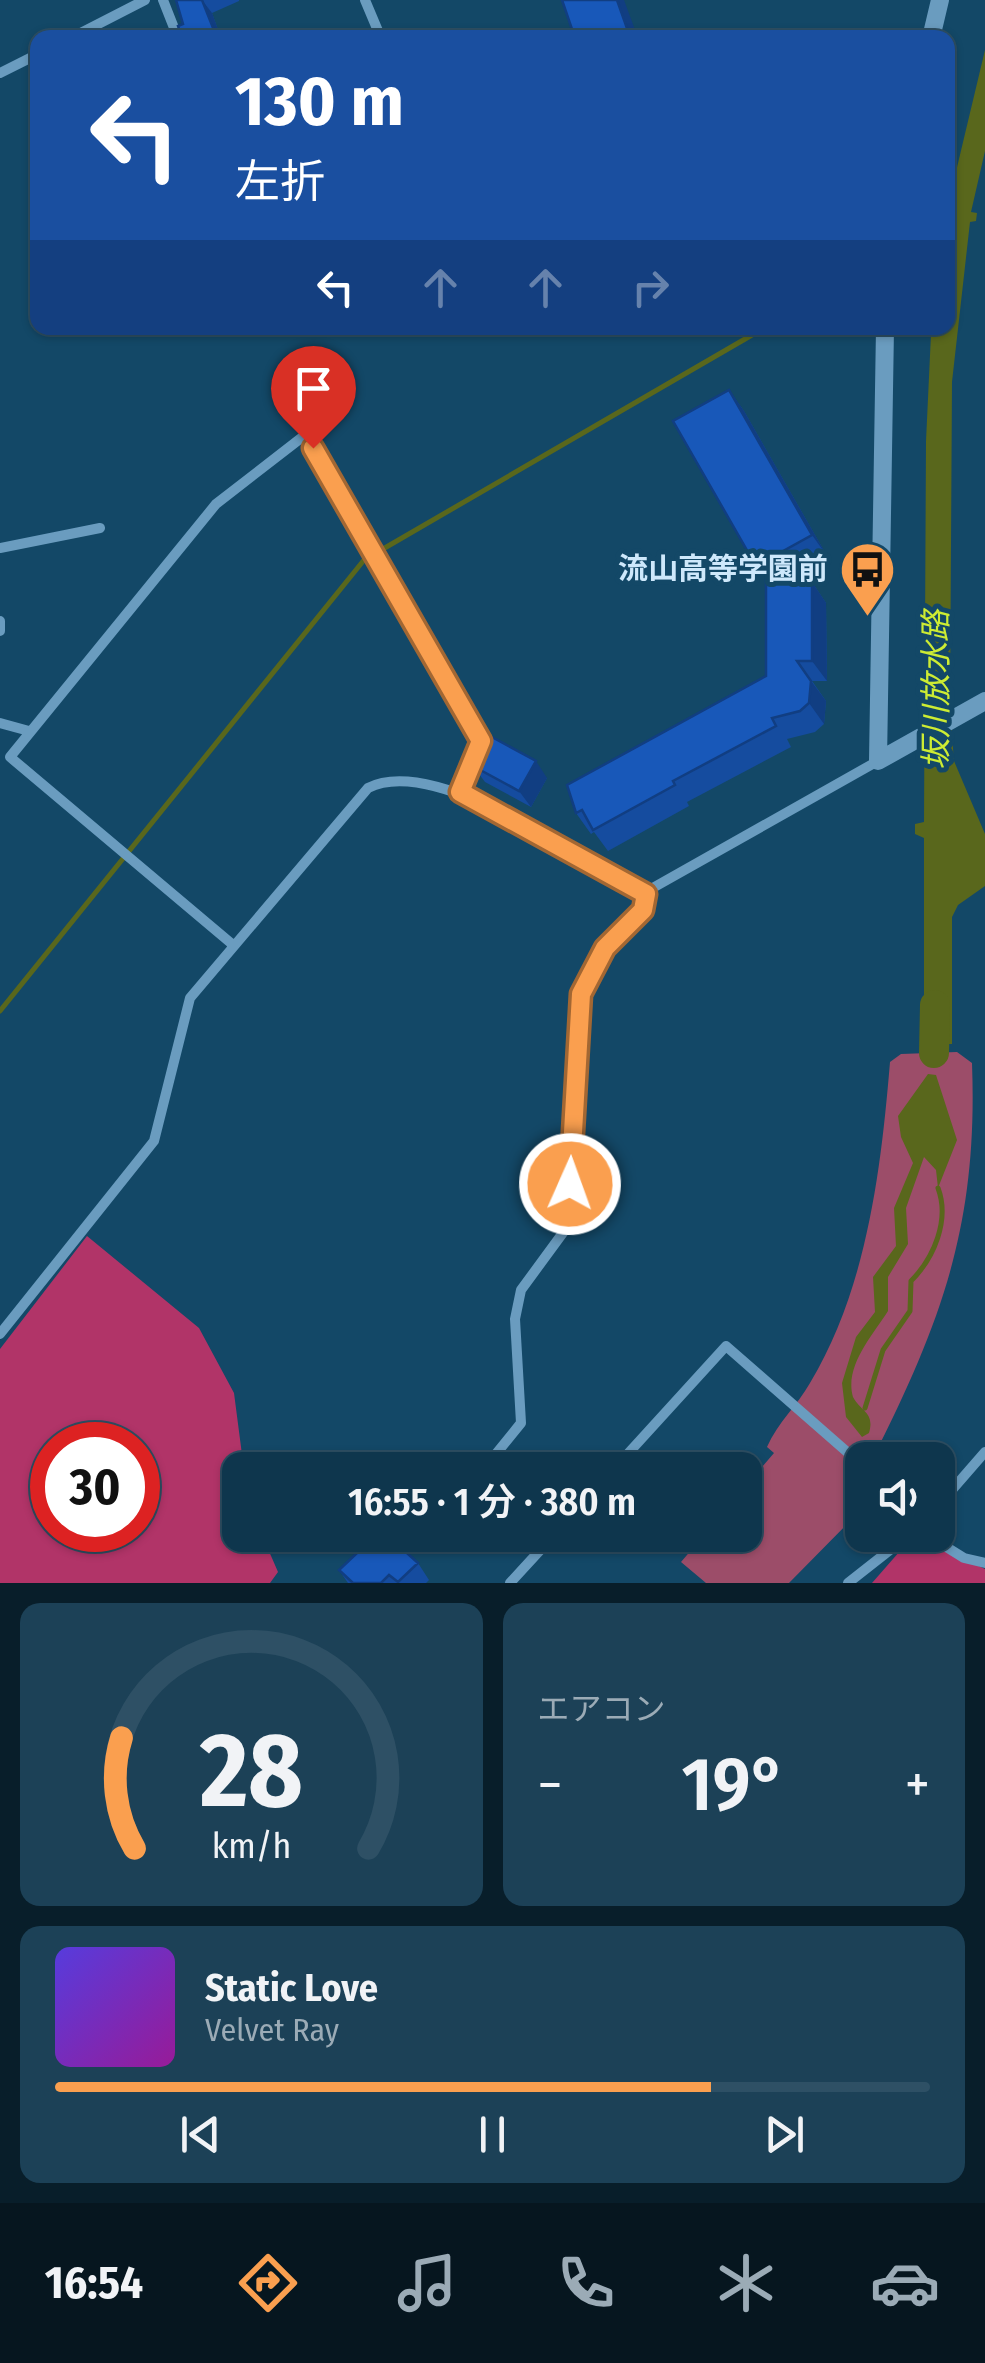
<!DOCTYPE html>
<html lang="ja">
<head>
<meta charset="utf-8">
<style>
  :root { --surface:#0e364d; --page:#1c4157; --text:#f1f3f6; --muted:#9babb6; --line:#2e5065; --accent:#fa9f4f }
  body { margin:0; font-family:"Fira Sans Condensed","Noto Sans JP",sans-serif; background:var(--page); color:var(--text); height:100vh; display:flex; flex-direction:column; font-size:38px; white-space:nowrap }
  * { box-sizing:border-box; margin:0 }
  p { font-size:32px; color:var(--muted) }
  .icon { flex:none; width:55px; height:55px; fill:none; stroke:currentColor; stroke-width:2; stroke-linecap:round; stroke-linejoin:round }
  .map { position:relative; height:1583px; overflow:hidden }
  .details { display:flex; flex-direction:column; gap:20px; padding:20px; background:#081e2a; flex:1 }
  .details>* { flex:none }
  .top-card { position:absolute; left:30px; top:30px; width:925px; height:305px; border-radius:20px; box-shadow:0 2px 8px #0004,0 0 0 2px var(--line); background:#1a4fa0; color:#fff; overflow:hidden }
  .fabs { position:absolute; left:845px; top:1442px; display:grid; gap:20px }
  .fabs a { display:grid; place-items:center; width:110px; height:110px; border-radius:20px; background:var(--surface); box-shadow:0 2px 8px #0004,0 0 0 2px var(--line); font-size:50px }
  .speed { position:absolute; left:30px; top:1422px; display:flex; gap:20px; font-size:50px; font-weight:700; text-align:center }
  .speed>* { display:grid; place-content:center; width:130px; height:130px; border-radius:50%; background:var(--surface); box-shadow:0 2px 8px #0004,0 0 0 2px var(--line); line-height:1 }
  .speed .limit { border:15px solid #d22; background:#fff; color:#111 }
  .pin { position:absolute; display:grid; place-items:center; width:85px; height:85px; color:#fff; margin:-102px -42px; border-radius:50% 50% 50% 0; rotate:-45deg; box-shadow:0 0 10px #0007 }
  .pin .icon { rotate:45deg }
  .me { position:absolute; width:110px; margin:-55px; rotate:2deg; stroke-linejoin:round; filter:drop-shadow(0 0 8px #0008) }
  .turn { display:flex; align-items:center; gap:35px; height:210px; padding:0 40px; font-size:45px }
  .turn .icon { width:130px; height:130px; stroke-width:2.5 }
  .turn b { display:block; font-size:70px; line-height:85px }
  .lanes { display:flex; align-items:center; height:95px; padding:0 40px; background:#0003; justify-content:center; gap:50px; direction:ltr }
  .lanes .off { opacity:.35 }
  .big { font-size:75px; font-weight:600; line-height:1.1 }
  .details .card { flex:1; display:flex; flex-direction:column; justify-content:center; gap:15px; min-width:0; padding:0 35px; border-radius:20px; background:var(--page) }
  .details .dial { align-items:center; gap:0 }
  .dial svg { height:260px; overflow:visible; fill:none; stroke:var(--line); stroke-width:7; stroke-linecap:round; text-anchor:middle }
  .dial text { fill:var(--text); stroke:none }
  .song { display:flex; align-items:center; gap:30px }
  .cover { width:120px; height:120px; border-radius:15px; background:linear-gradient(135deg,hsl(250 70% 55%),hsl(300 70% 35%)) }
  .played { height:10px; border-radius:5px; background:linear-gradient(90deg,var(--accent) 75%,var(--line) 75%) }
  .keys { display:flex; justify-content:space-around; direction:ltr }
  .heat { display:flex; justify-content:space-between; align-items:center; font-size:55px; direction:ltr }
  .details .tiles { flex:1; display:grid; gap:20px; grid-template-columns:1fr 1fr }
  .card:last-child { grid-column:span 2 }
  .trip { position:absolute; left:222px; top:1452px; width:540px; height:100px; border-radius:20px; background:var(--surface); box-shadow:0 2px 8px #0004,0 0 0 2px var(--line); font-weight:600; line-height:100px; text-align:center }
  .menu { display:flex; height:160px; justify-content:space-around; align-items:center; background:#06161f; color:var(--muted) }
  .menu .icon { width:70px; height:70px }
  .menu .on { color:var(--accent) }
  .menu b { font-size:45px; color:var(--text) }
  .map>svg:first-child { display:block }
  .green { fill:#9c4d69 }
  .forest { fill:#b13468; fill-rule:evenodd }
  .water { fill:#59671c }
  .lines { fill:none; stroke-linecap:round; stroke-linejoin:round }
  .stream { stroke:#59671c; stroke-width:5 }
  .river { stroke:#59671c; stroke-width:30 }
  .minor { stroke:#6a9cbf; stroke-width:10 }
  .tertiary { stroke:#6a9cbf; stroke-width:18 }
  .wall { fill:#154c9f }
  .shaded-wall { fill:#113e82 }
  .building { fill:#1858b9; stroke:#113e82; stroke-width:2.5 }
  .route-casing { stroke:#a26733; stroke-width:25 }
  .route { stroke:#fa9f4f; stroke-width:18 }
  .labels { text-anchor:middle; stroke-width:10; stroke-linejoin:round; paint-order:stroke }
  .poi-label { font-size:30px; font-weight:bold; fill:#cee8fb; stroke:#134867; text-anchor:end }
  .water-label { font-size:32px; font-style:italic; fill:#cdec33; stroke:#134867 }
</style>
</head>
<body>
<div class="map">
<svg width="985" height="1583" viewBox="0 0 985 1583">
  <rect width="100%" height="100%" fill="#134867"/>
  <path class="green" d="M957,1052l15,11c6,160 -29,256 -100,397h-10l-5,54 -68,69h-83l-25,-21 23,-27h41v-48l29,-34 -7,-6c11,-25 30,-41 43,-64 57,-95 71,-213 80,-321l11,-8z"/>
  <path class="forest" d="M87,1236l112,92 35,65 10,77h-4v65h22l16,37 -8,11h-270v-234zM52,1445h86v85h-86z
    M914,1535l71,34v14h-113z"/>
  <path class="water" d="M985,50v101l-14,61 6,1 -1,8 -6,1 -18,160 -2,329 4,50 31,73v52l-27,19 -6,12v127l-28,1v-207l-9,-4v-10l9,-2 2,-381 5,-107v-6h17v-123z
    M928,1074l8,1 21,65 -19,48 -2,-18 -12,-13 -18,51 2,36 -20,33v34c-15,24 -44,55 -35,86 8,15 22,15 16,36l-7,4 -16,-20 -4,-34 14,-46 19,-25 -2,-35 23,-31 -2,-38 19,-45 -12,-26 -3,-21z"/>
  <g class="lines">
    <path class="stream" d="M0,1011l364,-451 400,-232
      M865,1408l18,-58 27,-39 1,-30c23,-23 39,-61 27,-93"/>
    <path class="river" d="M934,1053l1,-48"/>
    <path class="minor" d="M163,0l15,38
      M365,0l16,38
      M71,38l74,-38
      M0,73l38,-19
      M0,548l100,-20
      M0,621v10
      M0,723l29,8
      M232,944l-222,-187 206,-253 89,-69 176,306 -21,51
      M0,1334l154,-193 36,-143 178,-210c67,-34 211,70 274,106l236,-133
      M483,1470l38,-47 -6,-104 6,-29 55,-75 -8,-39 13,-182 24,-45 38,-39 2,-17
      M613,1470l113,-124 136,119
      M938,1506l47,-54
      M927,1535l37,23 21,5
      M510,1583l44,-48
      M848,1583l61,-48"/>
    <path class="tertiary" d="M931,38l9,-38
      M885,328l-7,433 107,-60"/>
  </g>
  <path class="wall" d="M176,0h63v1l-27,12 9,25h-39l1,-14z
    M729,390l15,21 83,145 -31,18 6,8h10l14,21 1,78h-15l14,20 -2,23 -9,8 -28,7 4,8 -104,55 2,4 -81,45 -14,-19 -3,2 -15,-21 190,-137v-95l-10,-15z
    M473,766l74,12 -16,29 -46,-25z
    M418,1563l11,17 -3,3h-78l-9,-13z"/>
  <path class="shaded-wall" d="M202,0l10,13 9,25h-4z
    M617,0h7l14,38h-6l-3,-4z
    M729,390l15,21 83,145 -15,-21z
    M812,582l14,21 1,78 -15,-20z
    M811,681l15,20 -2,23 -15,-21z
    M536,761l11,17 -16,29 -12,-16z"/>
  <path class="building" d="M176,0h26l15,38h-35l-4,-12 5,-2z
    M562,0h55l12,34 -12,4h-42z
    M729,390l83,145 -56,31 -83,-145z
    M766,574h30v9l16,-1v79h-15l14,20 -2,22 -9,8 -28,7 4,8 -103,55 2,4 -82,45 -11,-20 -6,3 -9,-28 199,-109z
    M490,736l46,25 -17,30 -46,-25z
    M376,1535h11l31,28 -20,19 -9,-7 -8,8h-28l-14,-13z"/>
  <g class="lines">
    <defs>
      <path id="route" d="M313,448l168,293 -21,51 186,102 -3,16 -38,38 -24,46 -11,190"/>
    </defs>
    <use href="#route" class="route-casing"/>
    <use href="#route" class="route"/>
  </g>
  <defs>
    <symbol id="bus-pin" viewBox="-11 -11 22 30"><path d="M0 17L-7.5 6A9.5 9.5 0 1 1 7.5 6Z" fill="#fa9f4f" stroke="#134867"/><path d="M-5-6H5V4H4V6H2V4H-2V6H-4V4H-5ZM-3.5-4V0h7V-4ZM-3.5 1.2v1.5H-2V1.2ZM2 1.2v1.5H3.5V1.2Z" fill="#111"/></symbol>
  </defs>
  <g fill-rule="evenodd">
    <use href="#bus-pin" x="836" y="538" width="63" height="86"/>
  </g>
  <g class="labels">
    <g class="poi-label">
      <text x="828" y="579">流山高等学園前</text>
    </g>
    <g class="water-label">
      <text transform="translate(936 690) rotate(-90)" y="11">坂川放水路</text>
    </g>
  </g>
</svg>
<div class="fabs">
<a><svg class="icon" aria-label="sound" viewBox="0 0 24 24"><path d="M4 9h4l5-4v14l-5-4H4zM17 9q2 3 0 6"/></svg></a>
</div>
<div class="speed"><div class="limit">30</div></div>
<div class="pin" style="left:313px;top:448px;background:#d93025"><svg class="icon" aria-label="arrive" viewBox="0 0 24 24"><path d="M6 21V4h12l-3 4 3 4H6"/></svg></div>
<svg class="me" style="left:570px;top:1184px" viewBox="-20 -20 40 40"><circle r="17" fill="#fa9f4f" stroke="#fff" stroke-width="3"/><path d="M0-11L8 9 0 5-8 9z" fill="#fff"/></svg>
<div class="trip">16:55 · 1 分 · 380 m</div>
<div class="top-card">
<div class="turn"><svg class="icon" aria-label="left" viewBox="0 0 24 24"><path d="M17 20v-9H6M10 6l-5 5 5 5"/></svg><div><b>130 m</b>左折</div></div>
<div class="lanes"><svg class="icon" aria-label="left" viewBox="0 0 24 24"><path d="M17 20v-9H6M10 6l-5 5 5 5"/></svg><svg class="icon off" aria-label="ahead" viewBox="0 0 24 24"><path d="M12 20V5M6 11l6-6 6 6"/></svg><svg class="icon off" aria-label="ahead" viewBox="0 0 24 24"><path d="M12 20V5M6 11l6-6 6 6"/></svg><svg class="icon off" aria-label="right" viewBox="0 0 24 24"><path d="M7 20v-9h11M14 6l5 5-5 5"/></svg></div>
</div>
</div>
<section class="details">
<div class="tiles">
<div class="card dial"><svg viewBox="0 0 100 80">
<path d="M14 69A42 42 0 1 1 86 69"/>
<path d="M14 69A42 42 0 0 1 10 35" stroke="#fa9f4f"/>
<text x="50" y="56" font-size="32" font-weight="700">28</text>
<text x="50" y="72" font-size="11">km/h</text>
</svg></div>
<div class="card"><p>エアコン</p>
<div class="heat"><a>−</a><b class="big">19°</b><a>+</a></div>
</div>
<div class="card">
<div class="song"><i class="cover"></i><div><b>Static Love</b><p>Velvet Ray</p></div></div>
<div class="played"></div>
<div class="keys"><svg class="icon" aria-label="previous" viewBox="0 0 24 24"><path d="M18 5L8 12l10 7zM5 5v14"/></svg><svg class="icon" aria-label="pause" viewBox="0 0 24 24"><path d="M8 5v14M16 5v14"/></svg><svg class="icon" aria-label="next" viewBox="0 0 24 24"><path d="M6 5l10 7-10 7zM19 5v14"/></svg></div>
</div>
</div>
</section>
<nav class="menu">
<b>16:54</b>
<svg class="icon on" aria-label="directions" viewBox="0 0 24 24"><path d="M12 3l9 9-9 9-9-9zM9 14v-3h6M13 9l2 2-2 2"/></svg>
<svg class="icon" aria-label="music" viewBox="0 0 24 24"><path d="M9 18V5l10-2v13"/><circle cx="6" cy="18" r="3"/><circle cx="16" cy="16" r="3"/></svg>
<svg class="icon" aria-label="phone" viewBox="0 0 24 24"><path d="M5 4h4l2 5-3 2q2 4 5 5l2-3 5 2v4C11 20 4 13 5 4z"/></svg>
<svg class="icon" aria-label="climate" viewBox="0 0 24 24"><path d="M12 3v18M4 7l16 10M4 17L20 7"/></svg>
<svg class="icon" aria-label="car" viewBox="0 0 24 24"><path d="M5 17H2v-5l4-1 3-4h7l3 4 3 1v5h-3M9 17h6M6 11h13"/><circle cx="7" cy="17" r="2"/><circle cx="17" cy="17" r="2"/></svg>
</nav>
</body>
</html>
